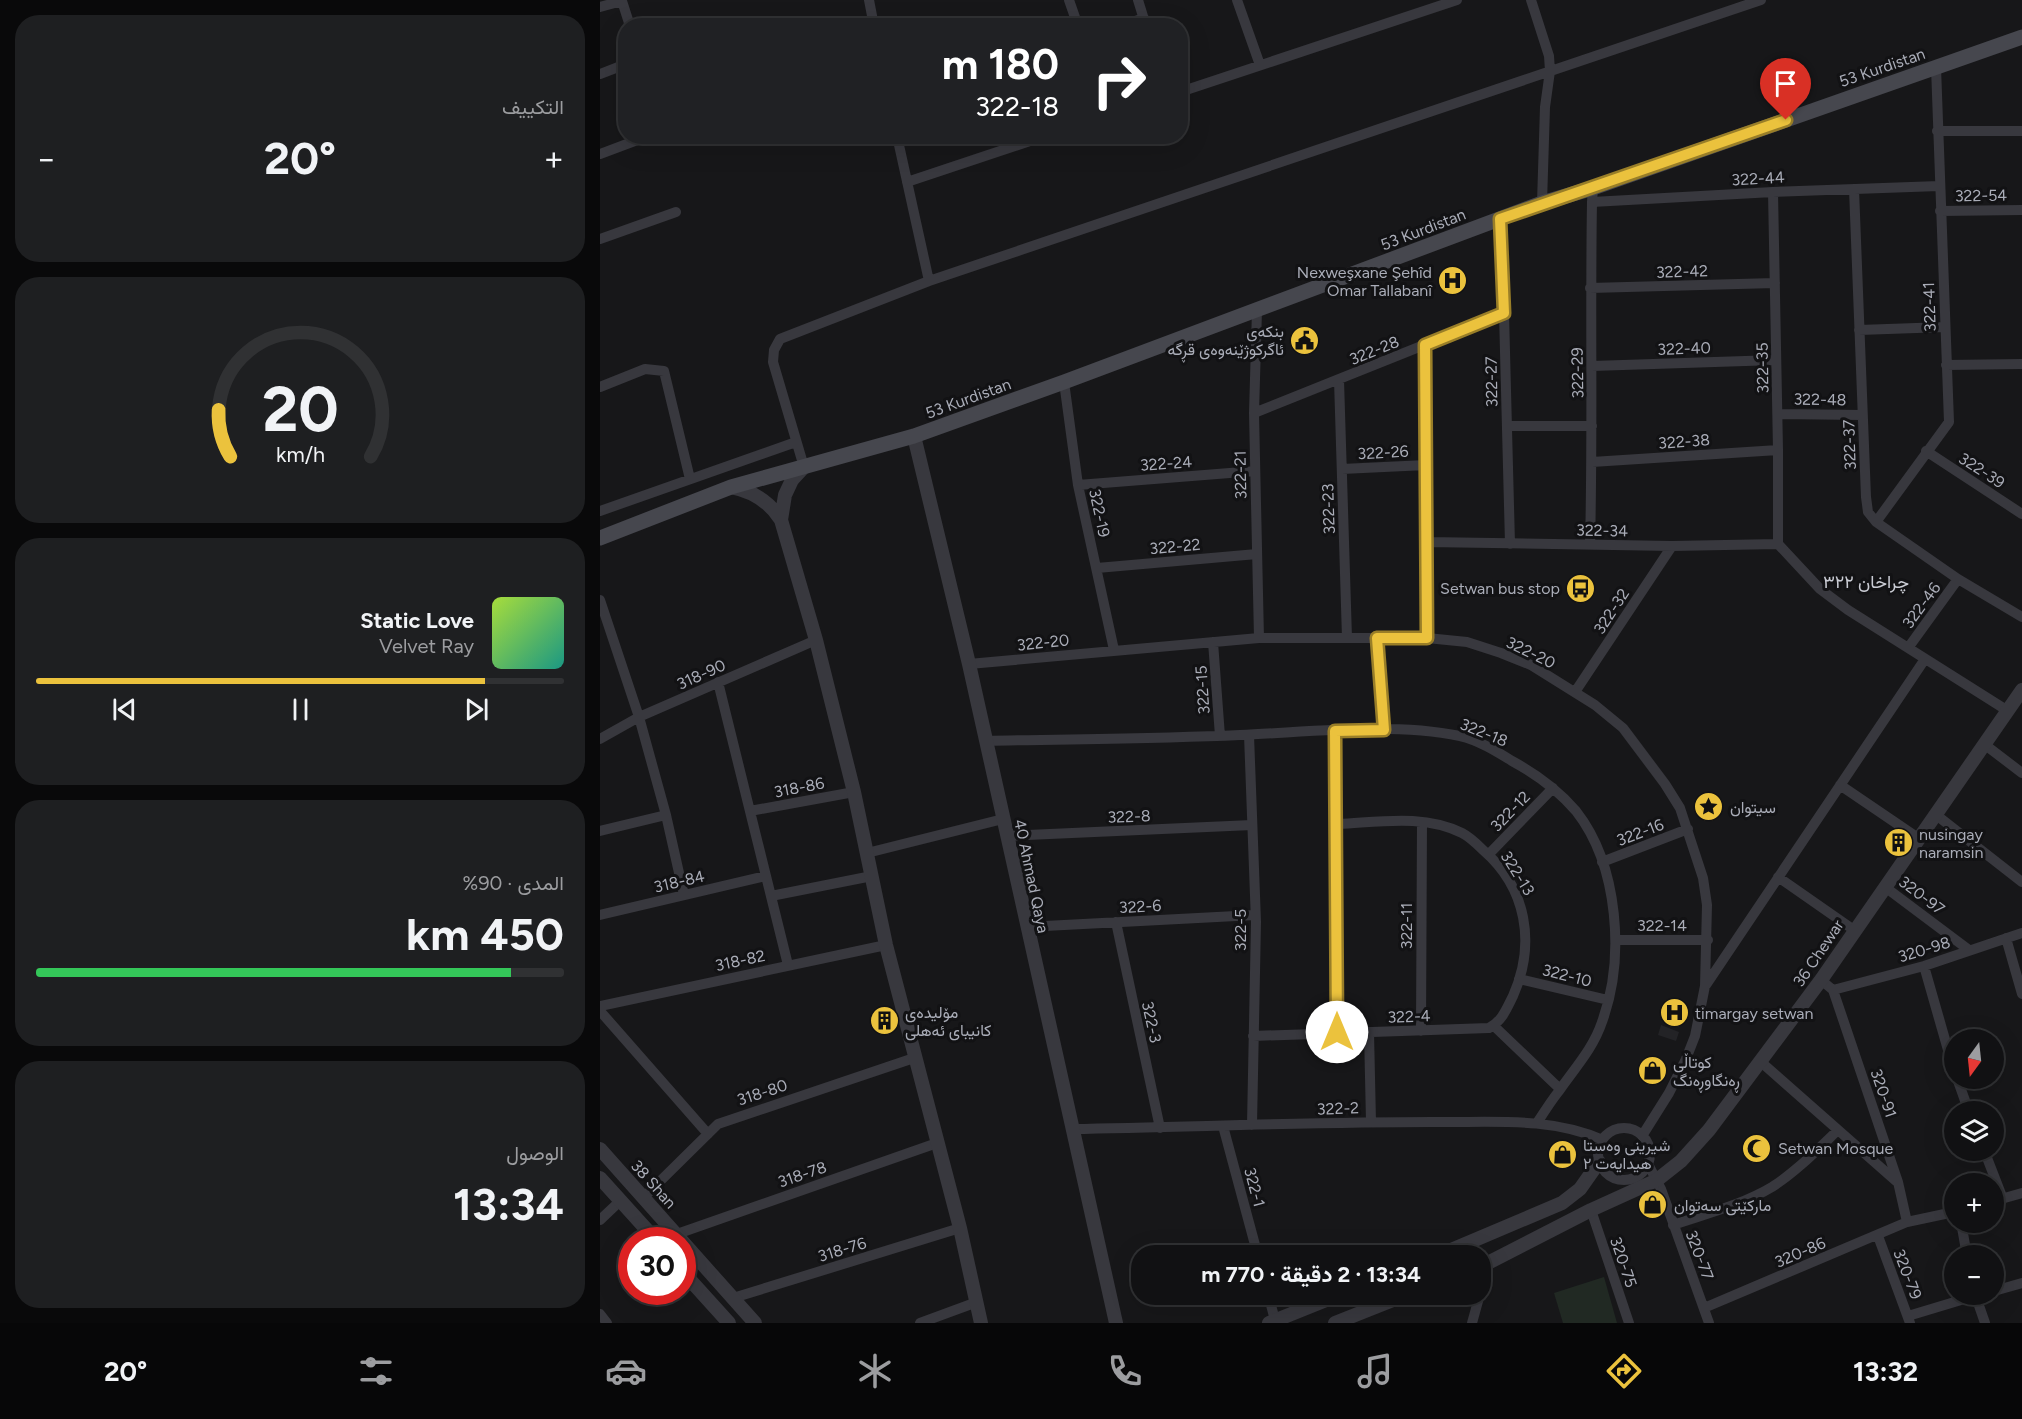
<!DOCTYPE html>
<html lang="ar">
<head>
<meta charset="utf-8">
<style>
  :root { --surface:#111113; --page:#1e1f21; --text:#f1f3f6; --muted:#9c9da0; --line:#303133; --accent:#ebc23d }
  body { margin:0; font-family:Figtree,Vazirmatn,sans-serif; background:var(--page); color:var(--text); direction:rtl; height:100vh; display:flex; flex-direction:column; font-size:22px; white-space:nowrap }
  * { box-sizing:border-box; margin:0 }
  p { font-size:20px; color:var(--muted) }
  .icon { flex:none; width:33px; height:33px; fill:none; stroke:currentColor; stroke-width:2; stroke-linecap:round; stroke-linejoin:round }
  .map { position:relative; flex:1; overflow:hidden; direction:ltr }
  .sheet { display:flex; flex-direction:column; gap:15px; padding:15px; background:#09090a; width:600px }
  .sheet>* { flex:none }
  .guide { position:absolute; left:18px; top:18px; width:570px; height:126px; border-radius:24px; box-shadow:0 6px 24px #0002,0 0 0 2px var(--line); direction:rtl; background:#202124; color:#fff; overflow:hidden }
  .needle { width:39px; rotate:195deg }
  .controls { position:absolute; left:1344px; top:1029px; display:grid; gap:12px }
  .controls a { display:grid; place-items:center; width:60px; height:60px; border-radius:50%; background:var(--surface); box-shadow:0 6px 24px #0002,0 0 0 2px var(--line); font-size:30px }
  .speed { position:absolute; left:18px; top:1227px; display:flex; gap:12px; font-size:30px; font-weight:700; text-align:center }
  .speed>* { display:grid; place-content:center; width:78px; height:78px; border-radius:50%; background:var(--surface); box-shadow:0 6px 24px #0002,0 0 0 2px var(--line); line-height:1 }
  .speed .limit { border:9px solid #d22; background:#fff; color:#111 }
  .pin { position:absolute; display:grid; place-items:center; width:51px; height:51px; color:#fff; margin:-62px -26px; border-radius:50% 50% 50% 0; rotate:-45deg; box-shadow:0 0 6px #0007 }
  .pin .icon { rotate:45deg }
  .me { position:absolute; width:66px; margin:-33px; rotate:0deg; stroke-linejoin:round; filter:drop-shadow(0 0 4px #0008) }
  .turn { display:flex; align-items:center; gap:21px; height:126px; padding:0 30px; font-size:27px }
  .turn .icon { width:78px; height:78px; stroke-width:2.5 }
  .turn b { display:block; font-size:42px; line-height:51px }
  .big { font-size:45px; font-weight:700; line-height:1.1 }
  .sheet .tile { flex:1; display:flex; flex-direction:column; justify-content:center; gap:9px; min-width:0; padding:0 21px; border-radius:24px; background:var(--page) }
  .sheet .dial { align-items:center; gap:0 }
  .dial svg { height:156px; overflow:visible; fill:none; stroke:var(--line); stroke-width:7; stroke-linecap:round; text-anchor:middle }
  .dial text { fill:var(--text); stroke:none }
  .song { display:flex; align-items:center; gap:18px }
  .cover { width:72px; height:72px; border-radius:9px; background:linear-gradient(135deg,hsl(80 70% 55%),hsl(170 70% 35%)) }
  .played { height:6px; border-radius:3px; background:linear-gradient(90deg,var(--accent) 85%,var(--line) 85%) }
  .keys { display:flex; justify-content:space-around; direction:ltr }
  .heat { display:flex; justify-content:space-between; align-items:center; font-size:33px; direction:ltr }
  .charge { height:9px; border-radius:4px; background:linear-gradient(90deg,#34c759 90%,var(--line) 0) }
  .trip { position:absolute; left:531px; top:1245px; width:360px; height:60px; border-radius:24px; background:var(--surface); box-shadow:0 6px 24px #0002,0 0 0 2px var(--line); font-weight:700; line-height:60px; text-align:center; direction:rtl }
  .dock { display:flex; height:96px; justify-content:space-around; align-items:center; background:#070708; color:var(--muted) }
  .dock .icon { width:42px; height:42px }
  .dock .current { color:var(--accent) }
  .dock b { font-size:27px; color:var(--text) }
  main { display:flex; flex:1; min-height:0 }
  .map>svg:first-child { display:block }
  .built { fill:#232326 }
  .green { fill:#212923 }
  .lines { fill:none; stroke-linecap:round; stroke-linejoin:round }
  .minor { stroke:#38383e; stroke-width:10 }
  .tertiary { stroke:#38383e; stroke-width:14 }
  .secondary { stroke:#46474e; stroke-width:15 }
  .route-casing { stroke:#997e28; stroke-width:15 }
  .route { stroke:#ebc23d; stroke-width:10 }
  .labels { text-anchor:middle; stroke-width:6; stroke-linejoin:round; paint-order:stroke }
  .street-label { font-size:16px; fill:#aaadb8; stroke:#121214 }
  .poi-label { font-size:16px; fill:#aaadb8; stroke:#121214; text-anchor:start }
  .neighbourhood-label { font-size:18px; fill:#caccd4; stroke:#121214 }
</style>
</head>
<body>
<main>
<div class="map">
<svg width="1422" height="1323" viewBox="0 0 1422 1323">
  <rect width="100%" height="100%" fill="#171719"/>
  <path class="built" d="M1066,1002l21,8 -5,13 -21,-8z
    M1061,1025l18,7 -3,9 -18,-6z"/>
  <path class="green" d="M1004,1277l13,46h-54l-9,-30z"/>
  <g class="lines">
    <path class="minor" d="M269,0l5,26
      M469,0l9,26
      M538,0l8,26
      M637,0l23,65
      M931,0l18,56 1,15 -5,36 -3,96
      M0,7l22,-6 8,25
      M520,26l24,-8
      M0,74l26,-10
      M580,92l277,-92
      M1337,131h85
      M297,136l32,145
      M0,154l48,-18
      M307,182l138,-46
      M993,188l-1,14 181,-10 166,-6
      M1254,189l12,308 2,15 8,10 82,57 64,38
      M1173,192l5,258v94
      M1340,211l82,-1
      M899,219l5,94 6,231
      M0,239l76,-27
      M990,288l185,-5
      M657,310l-3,103 5,225
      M1259,330l86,-3
      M825,345l2,293
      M1346,365l76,-1
      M992,366l184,-6
      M739,380l8,258
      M464,382l14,103 36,165
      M0,387l45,-18 19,2 26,108
      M654,413l250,-100
      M1178,414l84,1
      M907,426h85
      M1326,451l96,63
      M992,462l186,-12
      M204,467l-31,-105 1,-12 6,-11 149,-58 832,-281
      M742,469l84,-4
      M478,485l177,-14
      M0,511l196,-69
      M1276,522l73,-100 -13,-355
      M827,542l245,4 106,-2
      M990,544c3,-114 0,-228 2,-342
      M1178,544l42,45 28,21 160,101
      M497,568l160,-14
      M0,600l39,117 27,98 18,80
      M777,638l7,92
      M613,642l7,94
      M1308,648l50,-69
      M369,664l290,-26h168l40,4 34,11 30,12 64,40 28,23 42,56 15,24 23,70 4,27 -2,81 -10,50 -9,23 -17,34 -27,43
      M118,682l70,283
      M975,692l97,-146
      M735,731l2,301
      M649,735l7,187 -4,203
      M0,739l39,-22 177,-77
      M386,741c84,-2 169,-2 254,-6 70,-3 152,-13 220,1 18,4 36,15 52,25 24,13 46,29 64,50 43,55 49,148 26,211 -9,27 -28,47 -43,69 -8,10 -15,21 -22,32
      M1384,744l38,29
      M1240,785l78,53
      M150,811l104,-19
      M1335,814l87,68
      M0,831l66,-16
      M406,836l246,-11
      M267,853l136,-34
      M889,854l64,-66
      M1002,862l86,-33
      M1178,877l76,53
      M1285,887l84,63
      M171,896l101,-20
      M0,915l166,-39
      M516,922l44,206
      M426,927l229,-12
      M1406,938l16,56
      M1016,940h92
      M1324,966l30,105
      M919,979l89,21
      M1221,980l12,10 65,192 9,40
      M1106,985l219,-326
      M1233,990l91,-24 98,-33
      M0,1006l286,-61
      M0,1011l108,123
      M894,1026l66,63
      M821,1031l1,-209
      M769,1032l2,90
      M653,1036l236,-8c13,-7 17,-18 24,-32 23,-52 14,-108 -30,-146 -6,-6 -13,-13 -21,-17 -38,-19 -82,-11 -123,-9l-3,-2
      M1161,1062l135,119
      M1357,1078l12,34
      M623,1126l35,130
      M998 1154a26 26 0 1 1 52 0a26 26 0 1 1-52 0Z
      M472,1129c120,-2 240,-7 360,-7 58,1 117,-6 171,18
      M1384,1150l19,49
      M1048,1164l13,25 48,134
      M44,1197l74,-73 196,-66
      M1394,1201l28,-8
      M991,1210l38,113
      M0,1220l20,-19
      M1361,1222l6,34
      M1073,1225c32,-11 69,-20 99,-38 25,-16 45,-37 66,-57
      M77,1234l260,-91
      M1278,1236l32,87
      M1394,1291l28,-8
      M880,1292l9,-28
      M668,1294l7,26
      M1375,1294l10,29
      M133,1298l227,-70
      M1104,1308l203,-86 47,-10
      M0,1314l7,9
      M1308,1316l73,-22
      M320,1323l57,-21
      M872,1323l8,-29"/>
    <path class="tertiary" d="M314,436l55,228 147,659
      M204,467l-12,13 -7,15 -4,25 35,120 38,152 32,153 74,283 21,95
      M131,487c22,4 38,14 50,33
      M0,1149l155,174
      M0,1178l56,62
      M837,1256l125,-53 18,-14 19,-27
      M880,1267l111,-57 66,-30 24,-19 28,-31 112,-150 201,-290
      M82,1271l47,52
      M669,1323l72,-29
      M735,1323l73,-29"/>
    <path class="secondary" d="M0,538l131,-51 183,-51 150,-54 478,-179 51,-15 429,-151"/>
  </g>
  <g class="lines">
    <defs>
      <path id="route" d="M737,1032l-2,-301 49,-1 -7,-92h50l-2,-293 79,-32 -4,-94 286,-99"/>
    </defs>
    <use href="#route" class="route-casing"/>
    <use href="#route" class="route"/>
  </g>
  <defs>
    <symbol id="hospital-disc" viewBox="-11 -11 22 22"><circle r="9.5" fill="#ebc23d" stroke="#121214"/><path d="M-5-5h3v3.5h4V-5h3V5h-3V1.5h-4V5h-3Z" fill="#111"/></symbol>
    <symbol id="civic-disc" viewBox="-11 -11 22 22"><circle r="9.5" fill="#ebc23d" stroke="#121214"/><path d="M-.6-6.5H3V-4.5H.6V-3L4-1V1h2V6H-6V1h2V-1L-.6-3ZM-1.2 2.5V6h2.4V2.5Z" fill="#111"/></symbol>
    <symbol id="bus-disc" viewBox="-11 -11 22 22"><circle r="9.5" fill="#ebc23d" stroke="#121214"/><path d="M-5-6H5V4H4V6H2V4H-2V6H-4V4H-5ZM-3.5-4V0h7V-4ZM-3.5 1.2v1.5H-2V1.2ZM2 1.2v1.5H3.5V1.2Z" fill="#111"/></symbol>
    <symbol id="sight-disc" viewBox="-11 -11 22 22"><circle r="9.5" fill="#ebc23d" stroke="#121214"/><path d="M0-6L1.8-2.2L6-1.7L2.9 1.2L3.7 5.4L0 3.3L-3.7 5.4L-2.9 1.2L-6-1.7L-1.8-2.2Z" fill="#111"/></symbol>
    <symbol id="building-disc" viewBox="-11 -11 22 22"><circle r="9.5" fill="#ebc23d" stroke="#121214"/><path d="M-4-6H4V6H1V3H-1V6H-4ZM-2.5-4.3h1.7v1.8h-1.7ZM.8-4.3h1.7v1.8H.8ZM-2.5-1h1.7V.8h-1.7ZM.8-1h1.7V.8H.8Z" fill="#111"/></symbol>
    <symbol id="shop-disc" viewBox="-11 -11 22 22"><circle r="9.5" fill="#ebc23d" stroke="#121214"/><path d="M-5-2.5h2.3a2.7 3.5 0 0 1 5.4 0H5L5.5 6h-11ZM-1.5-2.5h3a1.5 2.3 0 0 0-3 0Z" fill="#111"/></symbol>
    <symbol id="mosque-disc" viewBox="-11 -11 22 22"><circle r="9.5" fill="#ebc23d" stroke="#121214"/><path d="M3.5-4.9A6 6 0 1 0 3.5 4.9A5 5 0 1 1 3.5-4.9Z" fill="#111"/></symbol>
  </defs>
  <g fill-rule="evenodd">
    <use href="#hospital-disc" x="836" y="264" width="33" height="33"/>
    <use href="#civic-disc" x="688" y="324" width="33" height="33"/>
    <use href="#bus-disc" x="964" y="572" width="33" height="33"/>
    <use href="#sight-disc" x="1092" y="790" width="33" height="33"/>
    <use href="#building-disc" x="1282" y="826" width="33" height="33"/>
    <use href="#hospital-disc" x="1058" y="996" width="33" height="33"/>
    <use href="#building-disc" x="268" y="1004" width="33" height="33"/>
    <use href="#shop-disc" x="1036" y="1054" width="33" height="33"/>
    <use href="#mosque-disc" x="1140" y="1132" width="33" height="33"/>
    <use href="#shop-disc" x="946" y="1138" width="33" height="33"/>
    <use href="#shop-disc" x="1036" y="1188" width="33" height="33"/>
  </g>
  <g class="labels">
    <g class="street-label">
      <text transform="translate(1282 67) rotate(-19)" y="6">53 Kurdistan</text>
      <text transform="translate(1158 178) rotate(-3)" y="6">322-44</text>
      <text transform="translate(1381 195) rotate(-1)" y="6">322-54</text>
      <text transform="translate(823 229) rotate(-21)" y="6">53 Kurdistan</text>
      <text transform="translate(1082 271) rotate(-2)" y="6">322-42</text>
      <text transform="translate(1329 307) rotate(-92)" y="6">322-41</text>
      <text transform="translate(1084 348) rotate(-2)" y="6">322-40</text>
      <text transform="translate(774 350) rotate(-22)" y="6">322-28</text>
      <text transform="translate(1162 368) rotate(-91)" y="6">322-35</text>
      <text transform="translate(977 373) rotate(-91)" y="6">322-29</text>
      <text transform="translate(891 382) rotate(-91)" y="6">322-27</text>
      <text transform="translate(368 398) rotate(-20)" y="6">53 Kurdistan</text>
      <text transform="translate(1220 399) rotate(1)" y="6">322-48</text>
      <text transform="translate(1084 441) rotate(-4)" y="6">322-38</text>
      <text transform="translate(1249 445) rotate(-92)" y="6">322-37</text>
      <text transform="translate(783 452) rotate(-3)" y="6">322-26</text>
      <text transform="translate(566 463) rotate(-4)" y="6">322-24</text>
      <text transform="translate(1382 470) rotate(33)" y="6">322-39</text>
      <text transform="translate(640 475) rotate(-91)" y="6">322-21</text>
      <text transform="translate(728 509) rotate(-92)" y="6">322-23</text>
      <text transform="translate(500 513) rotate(78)" y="6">322-19</text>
      <text transform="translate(1002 530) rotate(1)" y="6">322-34</text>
      <text transform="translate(575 546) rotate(-5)" y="6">322-22</text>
      <text transform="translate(1321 605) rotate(-54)" y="6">322-46</text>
      <text transform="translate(1011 611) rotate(-57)" y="6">322-32</text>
      <text transform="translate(443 642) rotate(-6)" y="6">322-20</text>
      <text transform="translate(931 652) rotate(26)" y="6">322-20</text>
      <text transform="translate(101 674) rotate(-24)" y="6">318-90</text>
      <text transform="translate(602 690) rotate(-94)" y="6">322-15</text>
      <text transform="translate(884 732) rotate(22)" y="6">322-18</text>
      <text transform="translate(199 787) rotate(-11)" y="6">318-86</text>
      <text transform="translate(910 811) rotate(-46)" y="6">322-12</text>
      <text transform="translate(529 816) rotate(-2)" y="6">322-8</text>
      <text transform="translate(1040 832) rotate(-21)" y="6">322-16</text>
      <text transform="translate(918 873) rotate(58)" y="6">322-13</text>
      <text transform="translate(432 876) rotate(78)" y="6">40 Ahmad Qaya</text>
      <text transform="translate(79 881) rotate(-13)" y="6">318-84</text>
      <text transform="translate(1322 895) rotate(37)" y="6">320-97</text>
      <text transform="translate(540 906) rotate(-3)" y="6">322-6</text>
      <text x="1062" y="931">322-14</text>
      <text transform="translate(806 926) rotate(-90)" y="6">322-11</text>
      <text transform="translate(640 930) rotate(-90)" y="6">322-5</text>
      <text transform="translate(1324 949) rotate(-17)" y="6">320-98</text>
      <text transform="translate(1218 953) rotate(-56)" y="6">36 Chewar</text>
      <text transform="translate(140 960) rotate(-12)" y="6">318-82</text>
      <text transform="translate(967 975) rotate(14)" y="6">322-10</text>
      <text transform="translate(809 1016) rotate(-2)" y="6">322-4</text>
      <text transform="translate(552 1022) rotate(78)" y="6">322-3</text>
      <text transform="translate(162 1092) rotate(-18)" y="6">318-80</text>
      <text transform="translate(1284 1093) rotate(71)" y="6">320-91</text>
      <text transform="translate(738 1108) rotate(-2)" y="6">322-2</text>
      <text transform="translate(202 1174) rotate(-19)" y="6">318-78</text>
      <text transform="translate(54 1184) rotate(48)" y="6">38 Shan</text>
      <text transform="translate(655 1187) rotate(75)" y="6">322-1</text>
      <text transform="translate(242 1249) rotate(-17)" y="6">318-76</text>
      <text transform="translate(1200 1252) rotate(-23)" y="6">320-86</text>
      <text transform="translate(1100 1255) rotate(69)" y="6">320-77</text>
      <text transform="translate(1024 1262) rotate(71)" y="6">320-75</text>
      <text transform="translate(1308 1274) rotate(69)" y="6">320-79</text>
    </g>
    <g class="poi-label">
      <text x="832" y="278" text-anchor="end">Nexweşxane Şehîd<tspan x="832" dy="18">Omar Tallabanî</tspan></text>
      <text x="684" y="337" text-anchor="end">بنکەی<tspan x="684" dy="18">ئاگرکوژێنەوەی قڕگە</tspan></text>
      <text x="960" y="594" text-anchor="end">Setwan bus stop</text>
      <text x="1130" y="813">سيتوان</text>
      <text x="1319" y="840">nusingay<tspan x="1319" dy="18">naramsin</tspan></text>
      <text x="305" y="1018">مۆلیدەی<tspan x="305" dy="18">کانیبای ئەهلی</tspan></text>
      <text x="1095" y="1019">timargay setwan</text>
      <text x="1073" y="1068">کوتاڵی<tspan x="1073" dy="18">ڕەنگاوڕەنگ</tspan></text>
      <text x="983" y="1151">شیرینی وەستا<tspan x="983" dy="18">هیدایەت ٢</tspan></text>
      <text x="1178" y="1154">Setwan Mosque</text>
      <text x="1074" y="1211">مارکێتی سەتوان</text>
    </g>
    <g class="neighbourhood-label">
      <text x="1266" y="588">چراخان ٣٢٢</text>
    </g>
  </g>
</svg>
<div class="controls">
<a><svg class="needle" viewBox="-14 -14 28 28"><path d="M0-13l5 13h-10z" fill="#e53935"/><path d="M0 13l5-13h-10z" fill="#9c9da0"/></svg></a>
<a><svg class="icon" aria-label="layers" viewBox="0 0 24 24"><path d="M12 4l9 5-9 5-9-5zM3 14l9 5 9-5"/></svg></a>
<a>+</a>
<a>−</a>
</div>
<div class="speed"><div class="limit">30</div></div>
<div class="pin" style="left:1186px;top:120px;background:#d93025"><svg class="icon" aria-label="arrive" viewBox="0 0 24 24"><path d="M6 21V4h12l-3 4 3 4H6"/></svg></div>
<svg class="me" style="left:737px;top:1032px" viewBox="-20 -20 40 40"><circle r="19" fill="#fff"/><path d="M0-13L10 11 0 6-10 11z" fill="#ebc23d"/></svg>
<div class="trip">13:34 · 2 دقيقة · 770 m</div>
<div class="guide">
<div class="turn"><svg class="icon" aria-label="right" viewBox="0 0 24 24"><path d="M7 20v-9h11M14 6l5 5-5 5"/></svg><div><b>180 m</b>322-18</div></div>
</div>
</div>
<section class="sheet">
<div class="tile"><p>التكييف</p>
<div class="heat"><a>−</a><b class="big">20°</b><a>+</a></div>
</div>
<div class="tile dial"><svg viewBox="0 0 100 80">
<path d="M14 69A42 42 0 1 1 86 69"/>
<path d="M14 69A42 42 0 0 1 8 45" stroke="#ebc23d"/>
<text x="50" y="56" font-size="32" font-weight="700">20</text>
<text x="50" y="72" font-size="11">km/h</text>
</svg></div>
<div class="tile">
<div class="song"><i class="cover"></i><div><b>Static Love</b><p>Velvet Ray</p></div></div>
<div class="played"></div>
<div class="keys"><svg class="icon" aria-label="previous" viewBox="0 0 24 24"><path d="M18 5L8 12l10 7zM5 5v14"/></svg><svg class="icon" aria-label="pause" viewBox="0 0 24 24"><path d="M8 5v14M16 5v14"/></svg><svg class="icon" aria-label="next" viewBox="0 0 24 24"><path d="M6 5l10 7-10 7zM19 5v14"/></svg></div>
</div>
<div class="tile"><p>المدى · 90%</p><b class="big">450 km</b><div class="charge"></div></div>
<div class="tile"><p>الوصول</p><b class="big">13:34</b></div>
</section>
</main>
<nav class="dock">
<b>13:32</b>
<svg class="icon current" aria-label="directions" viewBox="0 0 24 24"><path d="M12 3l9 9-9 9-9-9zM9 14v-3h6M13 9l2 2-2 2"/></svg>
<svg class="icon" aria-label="music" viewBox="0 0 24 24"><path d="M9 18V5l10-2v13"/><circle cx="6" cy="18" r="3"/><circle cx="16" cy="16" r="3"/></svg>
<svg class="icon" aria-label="phone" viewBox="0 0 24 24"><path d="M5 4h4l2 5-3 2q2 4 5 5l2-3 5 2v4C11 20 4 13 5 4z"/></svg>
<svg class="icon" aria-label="climate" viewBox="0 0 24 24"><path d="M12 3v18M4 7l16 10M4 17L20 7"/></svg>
<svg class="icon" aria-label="car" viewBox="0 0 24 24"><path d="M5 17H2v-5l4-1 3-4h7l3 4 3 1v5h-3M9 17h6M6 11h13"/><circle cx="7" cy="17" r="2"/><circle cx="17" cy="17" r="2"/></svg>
<svg class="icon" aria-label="filters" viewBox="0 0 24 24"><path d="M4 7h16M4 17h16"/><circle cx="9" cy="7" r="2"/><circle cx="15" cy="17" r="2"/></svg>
<b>20°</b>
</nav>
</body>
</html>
